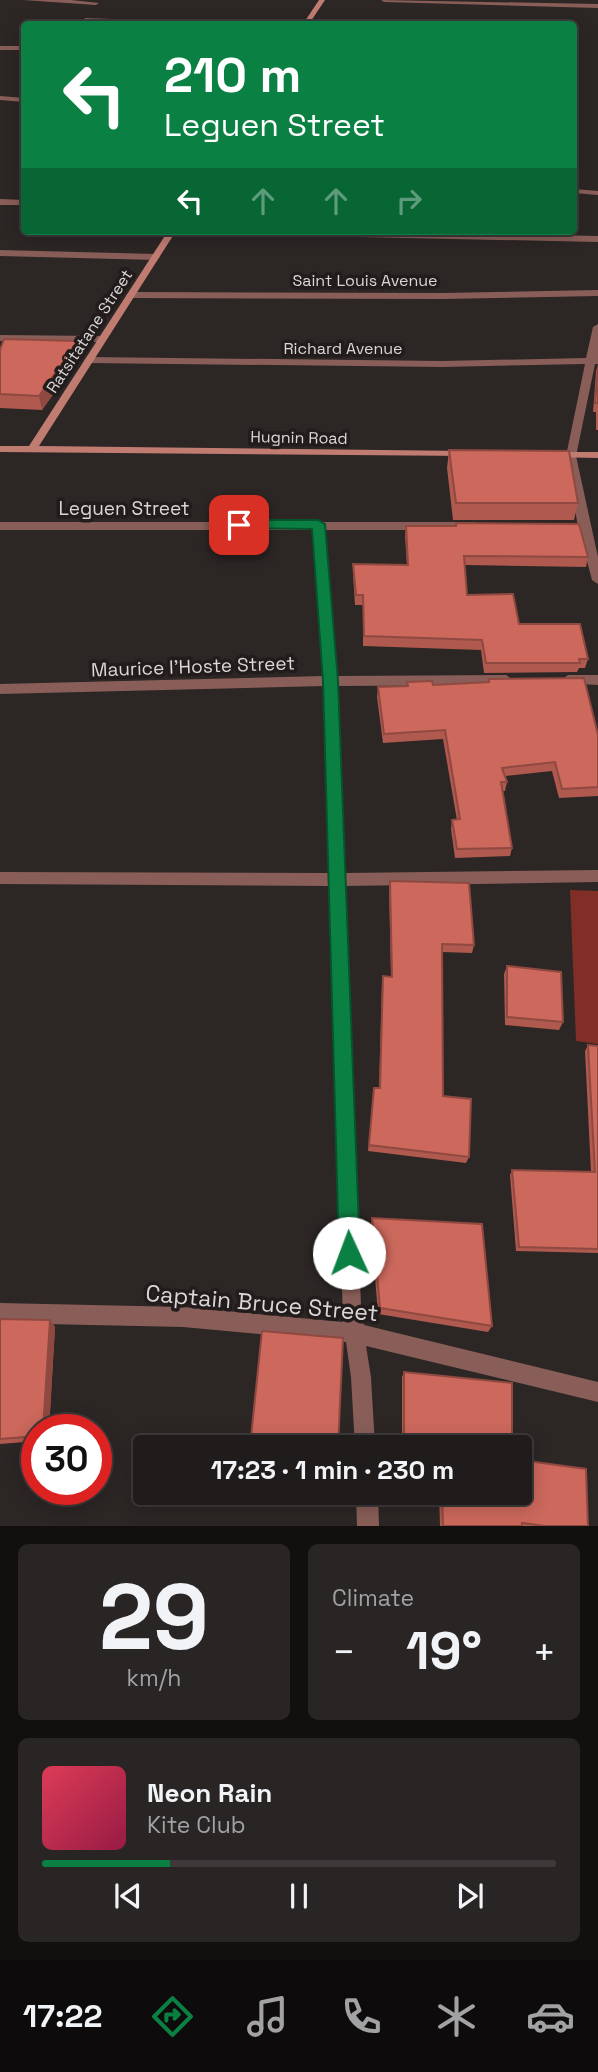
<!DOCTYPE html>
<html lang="en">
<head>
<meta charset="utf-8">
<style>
  :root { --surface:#211c1c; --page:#292525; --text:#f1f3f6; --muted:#a2a1a3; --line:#3e3a3b; --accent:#0b8043 }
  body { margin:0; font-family:"Space Grotesk",sans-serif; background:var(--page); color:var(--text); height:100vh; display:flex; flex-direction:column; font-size:26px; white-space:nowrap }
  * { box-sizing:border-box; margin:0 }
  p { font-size:23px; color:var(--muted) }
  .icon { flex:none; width:38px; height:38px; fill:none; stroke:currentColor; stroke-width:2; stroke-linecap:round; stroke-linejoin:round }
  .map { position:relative; height:1526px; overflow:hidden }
  .sheet { display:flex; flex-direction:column; gap:18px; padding:18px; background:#120f0f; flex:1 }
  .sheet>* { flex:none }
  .banner { position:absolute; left:21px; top:21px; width:556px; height:214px; border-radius:7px; box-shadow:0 4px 18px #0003,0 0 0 2px var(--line); background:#0b8043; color:#fff; overflow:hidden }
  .speed { position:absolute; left:21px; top:1414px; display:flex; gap:14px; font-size:35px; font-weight:700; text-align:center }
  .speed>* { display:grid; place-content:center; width:91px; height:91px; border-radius:50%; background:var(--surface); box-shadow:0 4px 18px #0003,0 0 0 2px var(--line); line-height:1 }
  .speed .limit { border:10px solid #d22; background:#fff; color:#111 }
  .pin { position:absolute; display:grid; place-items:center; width:60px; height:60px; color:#fff; margin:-30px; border-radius:14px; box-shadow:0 4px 10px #0006 }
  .me { position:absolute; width:77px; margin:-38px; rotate:358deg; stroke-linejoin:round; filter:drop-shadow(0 0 5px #0008) }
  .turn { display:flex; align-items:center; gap:24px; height:147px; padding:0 28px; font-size:32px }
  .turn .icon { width:91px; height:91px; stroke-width:2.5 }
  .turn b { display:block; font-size:49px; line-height:60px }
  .lanes { display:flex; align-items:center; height:66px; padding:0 28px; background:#0003; justify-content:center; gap:35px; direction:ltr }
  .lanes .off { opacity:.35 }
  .big { font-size:52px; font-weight:700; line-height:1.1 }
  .sheet .tile { flex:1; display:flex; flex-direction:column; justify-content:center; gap:10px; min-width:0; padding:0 24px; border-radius:10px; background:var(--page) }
  .sheet .dial { align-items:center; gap:0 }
  .dial b { font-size:91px; line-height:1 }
  .song { display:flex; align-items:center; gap:21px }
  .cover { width:84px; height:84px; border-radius:10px; background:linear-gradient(135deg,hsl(350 70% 55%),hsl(340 70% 35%)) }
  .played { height:7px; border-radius:4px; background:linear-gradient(90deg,var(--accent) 25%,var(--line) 25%) }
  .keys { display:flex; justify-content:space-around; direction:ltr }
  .heat { display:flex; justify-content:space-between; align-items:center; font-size:38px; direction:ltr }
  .sheet .tiles { flex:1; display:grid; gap:18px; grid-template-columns:1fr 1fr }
  .tile:last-child { grid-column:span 2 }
  .trip { position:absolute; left:133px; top:1435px; width:399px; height:70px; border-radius:7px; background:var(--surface); box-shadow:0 4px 18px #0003,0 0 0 2px var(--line); font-weight:700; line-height:70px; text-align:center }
  .tabs { display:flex; height:112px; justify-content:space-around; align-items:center; background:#0d0b0b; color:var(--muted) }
  .tabs .icon { width:49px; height:49px }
  .tabs .active { color:var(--accent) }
  .tabs b { font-size:32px; color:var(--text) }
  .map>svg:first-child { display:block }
  .green { fill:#802e26 }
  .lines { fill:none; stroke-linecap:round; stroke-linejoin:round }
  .street { fill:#895e58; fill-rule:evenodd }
  .secondary { fill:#c17c72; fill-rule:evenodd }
  .wall { fill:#af594f }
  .shaded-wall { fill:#8f4940 }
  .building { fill:#cc685c; stroke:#8f4940; stroke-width:2 }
  .route { fill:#0b8043; stroke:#07532c; stroke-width:2 }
  .labels { text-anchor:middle; stroke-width:7; stroke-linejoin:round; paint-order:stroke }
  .far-street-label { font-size:16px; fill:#dbd7d7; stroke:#221c1c }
  .street-label { font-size:19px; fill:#dbd7d7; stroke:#221c1c }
  .near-street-label { font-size:23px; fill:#dbd7d7; stroke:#221c1c }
</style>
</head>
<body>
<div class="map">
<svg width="598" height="1526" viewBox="0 0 598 1526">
  <rect width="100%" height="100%" fill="#2c2625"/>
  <path class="green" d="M570,890l28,1v153l-22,-3z"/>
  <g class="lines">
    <path class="street" d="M23,0h48l28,3 -3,2z
      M381,0l217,4v4l-214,-6z
      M85,18l107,4 3,2 -112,-3z
      M0,46h24v4h-24z
      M0,96l24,2v4l-24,-2z
      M574,189l24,2v4l-24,-2z
      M0,199l24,1v5h-24z
      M217,231h127l254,5v6l-377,-8z
      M0,250l156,4 4,3 -4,3 -156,-4z
      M598,290v6l-155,3 -312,-1 -5,-3 5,-3 312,1z
      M598,324v40h-3l-19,92 22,101v27l-6,-4 -14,-53 -12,-71 19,-92 -143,3 -353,-4 -5,-3 5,-3 353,4 144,-3 7,-31z
      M0,335l102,1 5,3 -5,3 -102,-1z
      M318,520l5,2h151l6,4 -6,4h-150l13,146 169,-1 7,5 -7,5 -168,1 7,187 253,-3v12l-253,4 16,420 3,19 234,57v20l-232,-56 5,31 4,70h-20l-4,-70 -5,-35 -163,-15 -183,-4v-20l183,4 160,15 -13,-436 -330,-2v-12l330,1 -5,-187 -325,8v-10l324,-8 -11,-146h-313v-8h313z
      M568,675h30v10l-35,-2 -2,-3z
      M356,1493h22l1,33h-22z"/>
    <path class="secondary" d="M319,0h6l-16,24h-6z
      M168,231h8l-137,215 428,5 5,3 -1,2 -471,-4v-6h29z
      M554,452h44v6l-48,-1v-4z"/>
  </g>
  <path class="wall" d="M0,350l81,5 -39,55 -42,-2z
    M598,364v66h-2v-18h-3l3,-40z
    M449,450l129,53 -4,17h-121l-6,-52z
    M456,523l132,34 -2,10 -121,-2 2,30 52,29 69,35 -3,9h-6l-2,4 -93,1 -3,-23 -118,-4v-41h-8l-2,-31v-10l54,1 -2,-29 1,-10h50z
    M489,679l109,56v61l-39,2 -7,-27 -47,5 2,6 -2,9h-2l9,57 -2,8 -55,2 -4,-29 1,-9h5l-14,-81 -60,4 -6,-46 1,-10 29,-1v-4l26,3 55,-3z
    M390,881l84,64 -2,8 -30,-1 1,144 26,61 -3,6 -98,-12 6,-63h5l3,-104 1,-8h8l-2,-87z
    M507,966l56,56 -4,8 -54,-5 -1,-51z
    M588,1045l10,1v207l-82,-2 -6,-76 2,-5 79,2 -6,-121z
    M372,1218l120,108 -4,6 -110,-18 -7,-88z
    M0,1319l50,1 5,7 -6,103h-12v11l-37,3z
    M404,1372l108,75h-110v-70z
    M439,1493h81l68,33h-148z"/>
  <path class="shaded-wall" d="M78,341l3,14 -39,55 -3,-14z
    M50,1320l5,7 -6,103h-6z"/>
  <path class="building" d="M4,339l74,2 -39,55 -39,-2v-44z
    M598,367v36h-3z
    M449,450l120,1 9,52h-122z
    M456,523l123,1 9,33 -124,-1 3,39 46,-1 6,30h61l8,35h-9l1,4h-94l-4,-23 -118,-4 -1,-41h-7l-3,-31 55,1 -2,-39h50z
    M584,678l14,57v52l-36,2 -7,-27 -53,6 5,14h-6l11,66 -55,1 -5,-29 8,-1 -15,-89 -61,4 -6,-47 30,-1 -1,-4 25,-1 1,4 56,-3v-3z
    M390,881l79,2 5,62 -32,-1 1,152 28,3 -2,58 -100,-12 5,-57h6l3,-112 9,1z
    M507,966l54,6 2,50 -56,-5z
    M588,1045l10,1v203l-79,-2 -7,-77 83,2z
    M372,1218l110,6 10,102 -112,-18z
    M0,1319l50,1 -7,110h-6v6l-37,3z
    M262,1331l81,7 -5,109h-88z
    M404,1372l108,11v64h-108z
    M520,1460l66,9 2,57h-43l-23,-3v3h-79l-1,-33h78z"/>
  <path class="route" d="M239,520h79l7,4 13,157 22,572 -3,8 -8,3 -7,-3 -3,-8 -16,-572 -11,-152 -78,-1 -2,-3z"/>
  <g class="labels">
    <g class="far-street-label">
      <text x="365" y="286">Saint Louis Avenue</text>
      <text transform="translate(89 331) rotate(-57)" y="6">Ratsitatane Street</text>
      <text x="343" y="354">Richard Avenue</text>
      <text transform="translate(299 437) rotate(1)" y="6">Hugnin Road</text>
    </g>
    <g class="street-label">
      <text x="124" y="515">Leguen Street</text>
      <text transform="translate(193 666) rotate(-2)" y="7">Maurice I'Hoste Street</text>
    </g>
    <g class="near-street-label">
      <text transform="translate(262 1303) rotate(5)" y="8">Captain Bruce Street</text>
    </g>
  </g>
</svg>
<div class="speed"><div class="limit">30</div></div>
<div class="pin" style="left:239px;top:525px;background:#d93025"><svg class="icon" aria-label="arrive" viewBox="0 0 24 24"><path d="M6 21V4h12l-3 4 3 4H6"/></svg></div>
<svg class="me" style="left:349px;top:1253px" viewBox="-20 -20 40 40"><circle r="19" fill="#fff"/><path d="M0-13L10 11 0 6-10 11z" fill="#0b8043"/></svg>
<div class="trip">17:23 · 1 min · 230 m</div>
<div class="banner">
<div class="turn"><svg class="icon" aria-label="left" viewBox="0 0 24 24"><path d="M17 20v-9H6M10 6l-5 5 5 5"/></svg><div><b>210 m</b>Leguen Street</div></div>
<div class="lanes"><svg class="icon" aria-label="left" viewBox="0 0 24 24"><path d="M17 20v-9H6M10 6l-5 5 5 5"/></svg><svg class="icon off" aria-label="ahead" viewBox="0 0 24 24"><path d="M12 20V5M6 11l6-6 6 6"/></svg><svg class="icon off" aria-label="ahead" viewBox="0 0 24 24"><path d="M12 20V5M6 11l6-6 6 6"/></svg><svg class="icon off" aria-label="right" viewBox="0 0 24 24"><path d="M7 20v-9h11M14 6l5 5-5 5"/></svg></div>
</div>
</div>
<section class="sheet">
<div class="tiles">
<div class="tile dial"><b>29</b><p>km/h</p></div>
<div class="tile"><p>Climate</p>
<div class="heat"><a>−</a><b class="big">19°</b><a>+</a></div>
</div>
<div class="tile">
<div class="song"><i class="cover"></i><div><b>Neon Rain</b><p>Kite Club</p></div></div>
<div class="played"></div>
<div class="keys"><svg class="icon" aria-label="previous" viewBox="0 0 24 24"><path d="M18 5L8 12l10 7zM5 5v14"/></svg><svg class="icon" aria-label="pause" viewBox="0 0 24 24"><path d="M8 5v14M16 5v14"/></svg><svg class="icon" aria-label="next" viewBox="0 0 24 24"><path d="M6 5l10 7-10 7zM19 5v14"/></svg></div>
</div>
</div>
</section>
<nav class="tabs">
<b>17:22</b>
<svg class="icon active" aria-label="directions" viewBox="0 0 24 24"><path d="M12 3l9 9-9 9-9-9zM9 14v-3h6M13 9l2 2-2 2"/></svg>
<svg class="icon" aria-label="music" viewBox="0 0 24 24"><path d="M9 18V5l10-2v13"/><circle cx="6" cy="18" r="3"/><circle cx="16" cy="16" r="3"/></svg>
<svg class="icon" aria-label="phone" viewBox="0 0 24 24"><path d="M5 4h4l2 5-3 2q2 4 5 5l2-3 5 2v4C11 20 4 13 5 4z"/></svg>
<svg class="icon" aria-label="climate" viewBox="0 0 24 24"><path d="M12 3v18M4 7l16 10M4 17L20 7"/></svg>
<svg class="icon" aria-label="car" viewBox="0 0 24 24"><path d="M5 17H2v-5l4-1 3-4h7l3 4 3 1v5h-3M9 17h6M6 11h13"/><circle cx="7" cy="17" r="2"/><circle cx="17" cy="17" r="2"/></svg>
</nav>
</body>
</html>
